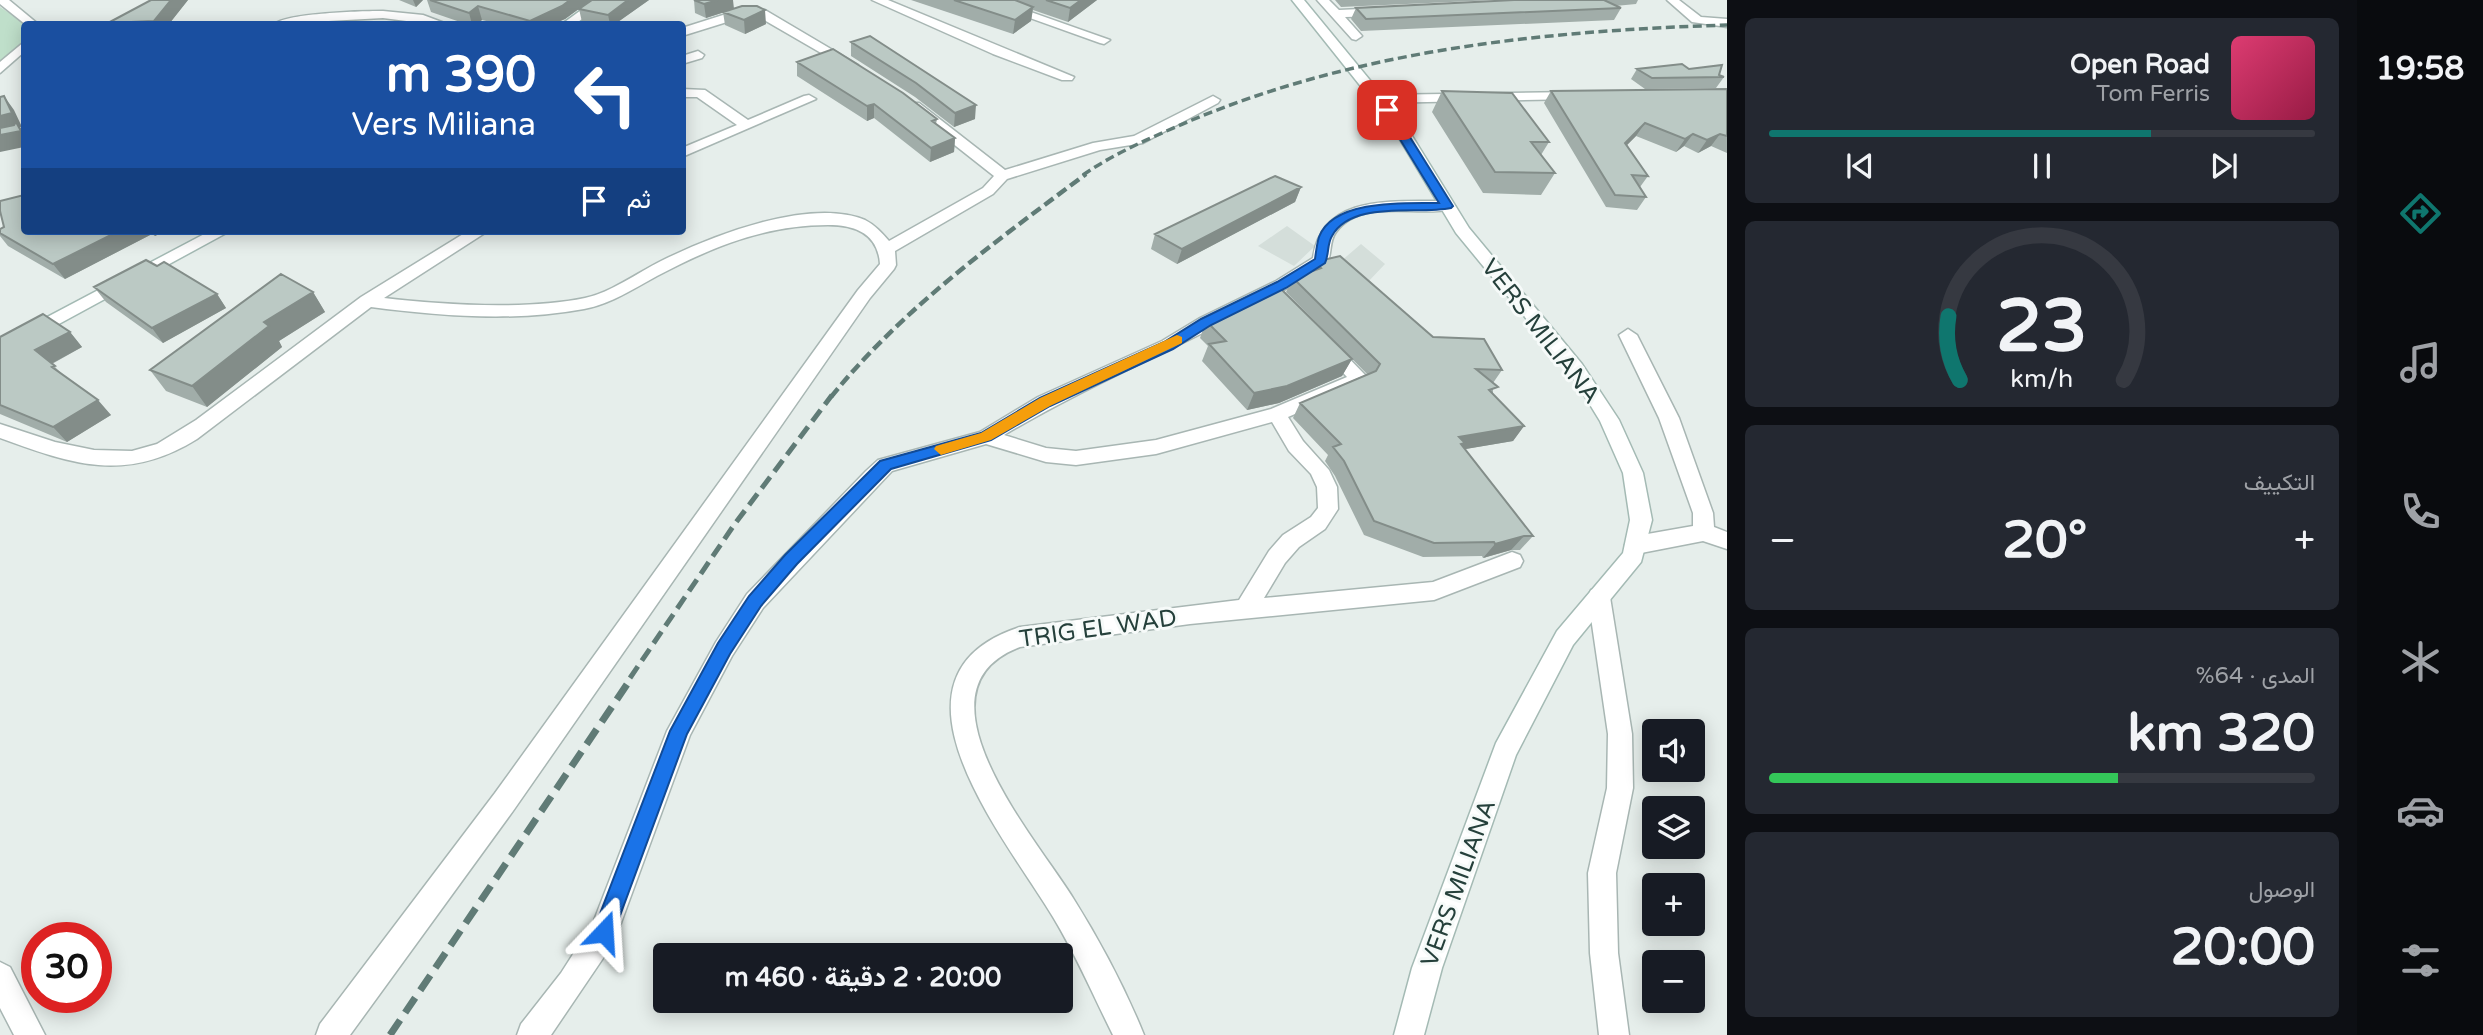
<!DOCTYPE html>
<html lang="ar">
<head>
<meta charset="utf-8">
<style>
  :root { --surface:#171b24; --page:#242831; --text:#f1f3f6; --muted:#9ea1a6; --line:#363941; --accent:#0f766e }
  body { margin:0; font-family:"Varela Round",Vazirmatn,sans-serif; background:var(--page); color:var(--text); direction:rtl; height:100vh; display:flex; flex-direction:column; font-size:26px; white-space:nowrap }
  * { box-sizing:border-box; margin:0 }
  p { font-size:23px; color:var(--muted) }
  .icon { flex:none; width:38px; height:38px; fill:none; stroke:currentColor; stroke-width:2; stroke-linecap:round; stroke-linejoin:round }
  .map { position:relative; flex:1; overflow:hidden; direction:ltr }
  .details { display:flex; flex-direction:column; gap:18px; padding:18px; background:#0d0f14; width:630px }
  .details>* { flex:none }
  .hud { position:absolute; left:21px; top:21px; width:665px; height:214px; border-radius:7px; box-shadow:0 4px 18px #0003; direction:rtl; background:#1a4fa0; color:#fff; overflow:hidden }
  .tools { position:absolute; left:1642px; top:719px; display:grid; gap:14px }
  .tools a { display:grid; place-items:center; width:63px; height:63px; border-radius:7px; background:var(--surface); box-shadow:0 4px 18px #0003; font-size:35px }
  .speed { position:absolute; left:21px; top:922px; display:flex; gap:14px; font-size:35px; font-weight:700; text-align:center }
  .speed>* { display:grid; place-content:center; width:91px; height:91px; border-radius:50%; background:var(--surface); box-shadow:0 4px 18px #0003; line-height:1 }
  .speed .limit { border:10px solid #d22; background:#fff; color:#111 }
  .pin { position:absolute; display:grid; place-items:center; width:60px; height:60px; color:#fff; margin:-30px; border-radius:14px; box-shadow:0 4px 10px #0006 }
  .me { position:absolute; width:77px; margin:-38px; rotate:20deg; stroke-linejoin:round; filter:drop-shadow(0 0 5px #0008) }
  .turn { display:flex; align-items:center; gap:24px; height:147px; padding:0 35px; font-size:32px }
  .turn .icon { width:91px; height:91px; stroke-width:2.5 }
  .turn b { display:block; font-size:49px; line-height:60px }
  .then { display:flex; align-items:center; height:66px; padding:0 35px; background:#0003; gap:14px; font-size:26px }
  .big { font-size:52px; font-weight:700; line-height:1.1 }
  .details .card { flex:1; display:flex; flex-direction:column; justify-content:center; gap:10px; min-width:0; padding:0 24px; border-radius:10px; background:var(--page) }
  .details .dial { align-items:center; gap:0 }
  .dial svg { height:182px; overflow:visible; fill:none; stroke:var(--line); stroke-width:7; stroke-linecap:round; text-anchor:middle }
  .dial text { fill:var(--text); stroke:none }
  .song { display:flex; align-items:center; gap:21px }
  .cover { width:84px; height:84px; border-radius:10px; background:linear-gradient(135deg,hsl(340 70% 55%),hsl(340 70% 35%)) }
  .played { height:7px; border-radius:4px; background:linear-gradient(90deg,var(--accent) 70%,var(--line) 70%) }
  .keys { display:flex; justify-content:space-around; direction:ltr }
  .heat { display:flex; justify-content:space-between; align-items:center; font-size:38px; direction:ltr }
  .charge { height:10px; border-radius:5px; background:linear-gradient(90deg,#34c759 64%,var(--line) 0) }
  .trip { position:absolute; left:653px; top:943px; width:420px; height:70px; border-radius:7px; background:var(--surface); box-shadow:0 4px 18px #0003; font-weight:700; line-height:70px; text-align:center; direction:rtl }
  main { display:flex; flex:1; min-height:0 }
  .tab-bar { display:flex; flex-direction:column; width:126px; justify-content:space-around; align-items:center; background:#090b0e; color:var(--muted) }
  .tab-bar .icon { width:49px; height:49px }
  .tab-bar .on { color:var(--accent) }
  .tab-bar b { font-size:32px; color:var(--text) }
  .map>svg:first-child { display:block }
  .built { fill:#d4deda }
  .green { fill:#bfdfca }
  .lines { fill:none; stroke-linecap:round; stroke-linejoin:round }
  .street-casing { stroke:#a8b6b3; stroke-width:3 }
  .secondary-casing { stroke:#a4bab4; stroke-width:3 }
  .street { fill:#fff; fill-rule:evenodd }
  .secondary { fill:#fff; fill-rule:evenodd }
  .rail-far3 { stroke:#607b76; stroke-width:3.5; stroke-dasharray:9 4.5; stroke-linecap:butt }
  .rail-far2 { stroke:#607b76; stroke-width:4.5; stroke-dasharray:11 5; stroke-linecap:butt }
  .rail-far1 { stroke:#607b76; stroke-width:5; stroke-dasharray:14 7; stroke-linecap:butt }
  .rail { stroke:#607b76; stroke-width:7; stroke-dasharray:18 9; stroke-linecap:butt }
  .wall { fill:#a1ada9 }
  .shaded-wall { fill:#838d89 }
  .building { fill:#bbc9c4; stroke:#838d89; stroke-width:2 }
  .route { fill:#1a73e8; stroke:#114b97; stroke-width:2 }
  .slow { fill:#f59e0b }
  .labels { text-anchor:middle; stroke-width:6; stroke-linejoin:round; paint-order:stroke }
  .street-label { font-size:24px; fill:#25403b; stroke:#f6faf9 }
</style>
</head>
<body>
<main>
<nav class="tab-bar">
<b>19:58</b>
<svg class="icon on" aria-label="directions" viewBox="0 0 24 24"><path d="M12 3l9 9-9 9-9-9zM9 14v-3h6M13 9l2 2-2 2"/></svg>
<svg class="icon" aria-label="music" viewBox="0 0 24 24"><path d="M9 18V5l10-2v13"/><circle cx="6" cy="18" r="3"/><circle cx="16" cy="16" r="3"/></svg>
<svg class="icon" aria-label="phone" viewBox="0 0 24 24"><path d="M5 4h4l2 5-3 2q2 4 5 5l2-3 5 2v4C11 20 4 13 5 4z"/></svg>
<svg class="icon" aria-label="climate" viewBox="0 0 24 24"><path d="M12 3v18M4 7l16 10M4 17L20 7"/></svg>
<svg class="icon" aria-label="car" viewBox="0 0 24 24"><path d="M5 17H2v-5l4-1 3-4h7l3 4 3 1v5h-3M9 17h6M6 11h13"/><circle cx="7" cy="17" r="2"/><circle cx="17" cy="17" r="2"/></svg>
<svg class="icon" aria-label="filters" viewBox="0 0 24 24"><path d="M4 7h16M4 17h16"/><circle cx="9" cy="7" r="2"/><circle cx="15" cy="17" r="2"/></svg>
</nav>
<section class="details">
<div class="card">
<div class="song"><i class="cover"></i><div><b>Open Road</b><p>Tom Ferris</p></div></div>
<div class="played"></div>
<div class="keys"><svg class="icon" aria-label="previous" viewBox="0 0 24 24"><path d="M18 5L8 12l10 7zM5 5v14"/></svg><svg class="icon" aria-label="pause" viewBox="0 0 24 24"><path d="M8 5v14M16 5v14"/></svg><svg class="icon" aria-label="next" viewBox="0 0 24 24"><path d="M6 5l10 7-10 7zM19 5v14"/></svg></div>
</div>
<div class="card dial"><svg viewBox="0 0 100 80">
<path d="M14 69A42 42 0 1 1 86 69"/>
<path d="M14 69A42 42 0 0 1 9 41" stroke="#0f766e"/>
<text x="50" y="56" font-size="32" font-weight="700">23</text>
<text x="50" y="72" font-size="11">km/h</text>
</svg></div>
<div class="card"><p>التكييف</p>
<div class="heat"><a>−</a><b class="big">20°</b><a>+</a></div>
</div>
<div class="card"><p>المدى · 64%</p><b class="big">320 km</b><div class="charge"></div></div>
<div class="card"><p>الوصول</p><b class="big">20:00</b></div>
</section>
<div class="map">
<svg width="1727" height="1035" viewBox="0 0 1727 1035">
  <rect width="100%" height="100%" fill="#e6eeeb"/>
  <path class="built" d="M1287,226l28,20 -21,20 -36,-20z
    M1361,244l24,20 -18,19 -27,-21z"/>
  <path class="green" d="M0,7l26,17 -2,16 -24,24z"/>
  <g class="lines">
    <defs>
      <path id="street" d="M0,0h9l29,24h-13l-25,-20z
        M872,0h16l186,77 -2,3h-10l-69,-26z
        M980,0h17l113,40 -6,4 -4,-1z
        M1317,0h12l10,10 43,-2 6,4 -6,4 -37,1 17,19 -6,4 -4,-1z
        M1667,0h12l22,17 26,2v8l-35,-5z
        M742,9l23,1 93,55 -1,3h-10l-88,-51h-16l-61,19v-8z
        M383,11l40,4 24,9h-17l-47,-6 -109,6c14,-11 87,-13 109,-13z
        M24,42v10l-24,21v-11z
        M698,51l6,4 -2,3 -20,6v-8z
        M682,89l23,1 43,30 56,-24 5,-1 7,4 -134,58v-9l55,-23 -40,-28h-15z
        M1574,92l7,4 -2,3 -201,4 -7,-4 7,-4z
        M1213,96l7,4 -2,3 -75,40 -43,7 -93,29 -14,15 -98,57 1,14 -2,4 -24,29 -357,513 -163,224h-34l4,-11 175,-231 363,-503 22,-26c-2,-30 -24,-39 -52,-39 -63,0 -116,22 -171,51 -24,13 -46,28 -73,33 -69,13 -144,7 -213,-2l-174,132c-71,44 -123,26 -197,-1v-14l55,18 39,8 38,1 25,-7 39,-24 165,-123 107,-66h20l-104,67c59,7 143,12 201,0 27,-6 52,-25 76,-37 51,-25 149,-64 204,-41 10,5 17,13 24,21l94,-53 11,-12 -85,-67v-6h10l86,67 88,-27 41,-7z
        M1447,201l8,5 -3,3c-34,9 -90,-12 -116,23 -7,9 -4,22 -9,32 -103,66 -219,109 -323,171l42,13 30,3 80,-11 115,-31 76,-32 -28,-30 9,-6 6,2 35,36 -2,4 -79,34 15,24 26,29 8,17 1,22 -13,20 -26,18 -14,16 -21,35 169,-16 79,-30 8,3 3,6 -3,6 -86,33 -244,24 -170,23c-115,43 19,195 53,251 27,43 52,90 71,137h-31c-20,-40 -37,-80 -60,-118 -46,-77 -185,-241 -33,-290l219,-27 30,-49 14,-16 28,-18 7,-9 -1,-21 -6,-13 -22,-23 -17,-29 -116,32 -80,11 -30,-3 -60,-18 -94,27 -129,137 -31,48 -42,79 -76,207 -63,93h-34l4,-11 40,-51 32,-50 74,-192 49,-89 31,-48 119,-123 12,-11 102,-28 58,-35 124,-56 38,-23 76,-37 37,-23c9,-66 84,-56 134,-57z
        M1628,329l9,6 42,83 34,95 1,14 13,5v17l-24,-8 -67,13 -8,-3 -3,-6 3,-6 8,-3 57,-10v-13l-34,-95 -40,-83z
        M1599,588l8,2 3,7 22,137 1,54 -17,85 2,80 11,82h-30l-9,-82 -2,-80 19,-85 1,-54 -20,-137 3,-7z
        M0,962l10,5 35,68h-31l-14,-27z"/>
      <path id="secondary" d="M595,0h14l-34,24h-13z
        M1292,0h12l97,118 68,110 113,136 37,56 24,53 9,47 -11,42 -68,83 -57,110 -74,213 -18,67h-30l18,-67 84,-225 61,-112 66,-78 7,-33 -7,-47 -23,-52 -30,-49 -114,-139 -66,-110z
        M210,231h20l-230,125v-14z"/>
    </defs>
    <use href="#street" class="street-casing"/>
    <use href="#secondary" class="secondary-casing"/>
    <use href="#street" class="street"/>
    <use href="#secondary" class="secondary"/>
    <path class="rail-far3" d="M1083,175c33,-23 72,-39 109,-55 171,-71 352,-89 535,-95"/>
    <path class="rail-far2" d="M831,397c72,-89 164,-155 255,-223"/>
    <path class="rail-far1" d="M630,678l104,-153 98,-130"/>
    <path class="rail" d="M390,1035l242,-358"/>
  </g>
  <path class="wall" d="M151,0h37l-19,24h-60l-1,-1z
    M399,0h24l-7,7z
    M427,0h164l-26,19 -12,5h-54l-17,-4 -6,4h-10l-35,-12z
    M592,0h57l-34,24h-22l-11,-2 -3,-13z
    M694,0l40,9 -28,9 -11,-5z
    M911,0h186l-29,22 -35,-12 -2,11 -18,13z
    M1335,0h159l-153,7z
    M1508,0h130l-2,4 -21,2 6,2 -7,12 -253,11 -10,-12 5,-11 153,-7z
    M723,12l43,12 -21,10 -20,-9z
    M851,42l124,77 -21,8 -39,-30 -64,-41z
    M797,62l140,57 -1,5 19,14 -1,14 -24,10 -56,-44 -7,3 -70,-45z
    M1637,69h52l30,6 5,2 -8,11 -71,1 -14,-10z
    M1727,89v64l-16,-7 -13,7 -14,-7 -8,6 -40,-16 -9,9 21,31 -8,11 6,10 -9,13 -31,-3 -62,-104 7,-12z
    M1442,91l107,51 -8,13 14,18 -14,22 -58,-2 -51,-81z
    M1301,187l-6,15 -118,62 -26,-15 4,-15z
    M4,227l20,4h141l-10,5 -3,-2 -87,45 -57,-33 -8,-10v-7z
    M1316,263l117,74 69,33 -9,13v11l31,32 -11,15 -48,8 68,87 -13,14h-9l-28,8 -1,-2 -59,1 -59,-22 -29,-59 -10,-15 3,-6 -35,-37 7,-15 67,-29 -81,-82 7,-14 19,-7z
    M157,266l60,28 9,14 -63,35 -57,-41 -12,-15z
    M313,292l12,20 -46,29 3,6 -75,60 -41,-16 -16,-21z
    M1206,321l146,38 -10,17 -63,27 -32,7 -45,-49 6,-15 -8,-8z
    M70,332l12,15 -30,17 10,10 49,41 -44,27 -67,-28v-77z"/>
  <path class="shaded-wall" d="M171,0h17l-19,24h-13l-2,-3z
    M413,0h10l-7,7z
    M570,0h21l-26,19 -12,5h-22l-1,-3z
    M628,0h21l-34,24h-5l-2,-9z
    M718,0h15l1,9 -28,9 -2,-14z
    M1081,0h16l-29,22 2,-14z
    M478,6l4,14 -6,4h-4l-3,-11z
    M1033,7l-2,14 -18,13 2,-14z
    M765,10l1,14 -21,10 -1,-14z
    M4,96l10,14 8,17h-2l4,6v14l-24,5v-36z
    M874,104v14l-7,3v-15z
    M976,105l-1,14 -21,8 1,-14z
    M1645,123l-9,13 -19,19 8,-12z
    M1693,134l-9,12 -8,6 9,-13z
    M1720,134l-9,12 -13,7 9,-13z
    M955,138l-1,14 -24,10 1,-14z
    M1301,187l-6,15 -118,62 5,-15z
    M119,231h31l2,3 -87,45 -12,-15z
    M152,231h13l-10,5z
    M313,292l12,20 -46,29 3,6 -75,60 -15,-21 72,-64z
    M217,294l9,14 -63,35 -11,-15z
    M70,332l12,15 -33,18 -14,-15z
    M1352,359l-10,17 -63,27 -32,7 7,-17z
    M98,400l13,15 -44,27 -14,-15z
    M1524,426l-11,15 -53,9 -1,-13z
    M1524,536l-13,14 -28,8 12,-14z"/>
  <path class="building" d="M151,0h20l-17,21 -46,2z
    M430,0h140l-8,6 -32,15 -52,-15 -9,7z
    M592,0h36l-20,15 -29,-6z
    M694,0h24l-14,4z
    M954,0h61l18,7 -18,13z
    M1046,0h35l-11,8z
    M1514,0h90l17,8 -255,11 -10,-11z
    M742,6h15l8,4 -21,10 -21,-8z
    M870,36l106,69 -21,8 -39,-30 -65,-41z
    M833,49l70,44 34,26 -5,2 23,17 -24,10 -57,-44 -7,2 -70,-44z
    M1682,64l7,5 33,-4 -3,10 5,2 -72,1 -15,-9z
    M1727,89v47l-7,-2 -13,6 -14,-6 -8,5 -40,-16 -20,20 23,33 -16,-1 14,22 -31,-2 -64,-104z
    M1442,91l70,2 37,49h-18l24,31 -60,-1z
    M4,96l8,17 -12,3v-19z
    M16,122l5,9 -21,4v-7l14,-3z
    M1275,176l26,11 -119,62 -27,-15z
    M24,195v36h95l-66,33 -53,-31v-4l4,-2 -4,-16v-10z
    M1340,256l93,81 51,2 18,31 -26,-1 22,18 -9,3 35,36 -65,11 6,6 -4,1 72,92h-9l-29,8 -1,-2 -60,1 -60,-22 -30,-60 -11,-14 8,-3 -41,-41 76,-32 4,-7 -87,-86 28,-10 -5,-5 3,-2z
    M146,260l11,6 7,-4 53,32 -65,34 -58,-41z
    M281,274l32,18 -49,30 5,4 -77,60 -42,-16z
    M1281,289l71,70 -65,27 -33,7 -45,-49 17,-3 -20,-20 40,-22z
    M43,314l27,18 -35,18 20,16 -3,1 46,33 -45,27 -53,-22v-68z"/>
  <path class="route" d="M1384,108l9,2 60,96 -2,2c-34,7 -99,-8 -119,28 -5,8 -3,19 -7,27l-39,25 -75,37 -38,24 -123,57 -59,34 -100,29 -94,95 -36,42 -31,48 -43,80 -76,206 -7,3 -8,-3 -3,-8 77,-201 48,-88 31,-47 36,-41 95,-94 101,-28 59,-35 124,-56 37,-23 76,-37 38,-23c1,-7 2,-16 4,-22 14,-38 87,-34 120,-34l-57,-93z"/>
  <path class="slow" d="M1177,335l5,2v6l-132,63 -59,34 -50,15 -7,-6 2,-3 45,-13 59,-35z"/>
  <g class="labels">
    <g class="street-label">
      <text transform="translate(1541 331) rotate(52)" y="8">VERS MILIANA</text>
      <text transform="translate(1098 628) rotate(-8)" y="8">TRIG EL WAD</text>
      <text transform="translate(1458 883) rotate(-70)" y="8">VERS MILIANA</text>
    </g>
  </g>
</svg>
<div class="tools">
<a><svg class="icon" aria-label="sound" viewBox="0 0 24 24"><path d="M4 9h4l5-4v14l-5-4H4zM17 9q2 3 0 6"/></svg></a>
<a><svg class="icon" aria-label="layers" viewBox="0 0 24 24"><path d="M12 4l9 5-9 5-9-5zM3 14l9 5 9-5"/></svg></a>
<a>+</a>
<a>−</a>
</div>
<div class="speed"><div class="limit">30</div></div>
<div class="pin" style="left:1387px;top:110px;background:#d93025"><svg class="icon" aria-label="arrive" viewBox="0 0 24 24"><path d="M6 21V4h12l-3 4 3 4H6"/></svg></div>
<svg class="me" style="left:604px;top:932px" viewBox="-20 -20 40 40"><path d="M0-17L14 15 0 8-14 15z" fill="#1a73e8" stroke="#fff" stroke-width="4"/></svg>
<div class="trip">20:00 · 2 دقيقة · 460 m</div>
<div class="hud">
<div class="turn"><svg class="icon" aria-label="left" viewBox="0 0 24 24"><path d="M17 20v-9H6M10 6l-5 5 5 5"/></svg><div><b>390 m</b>Vers Miliana</div></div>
<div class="then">ثم<svg class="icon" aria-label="arrive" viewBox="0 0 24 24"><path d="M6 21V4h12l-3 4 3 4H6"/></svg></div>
</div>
</div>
</main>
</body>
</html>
